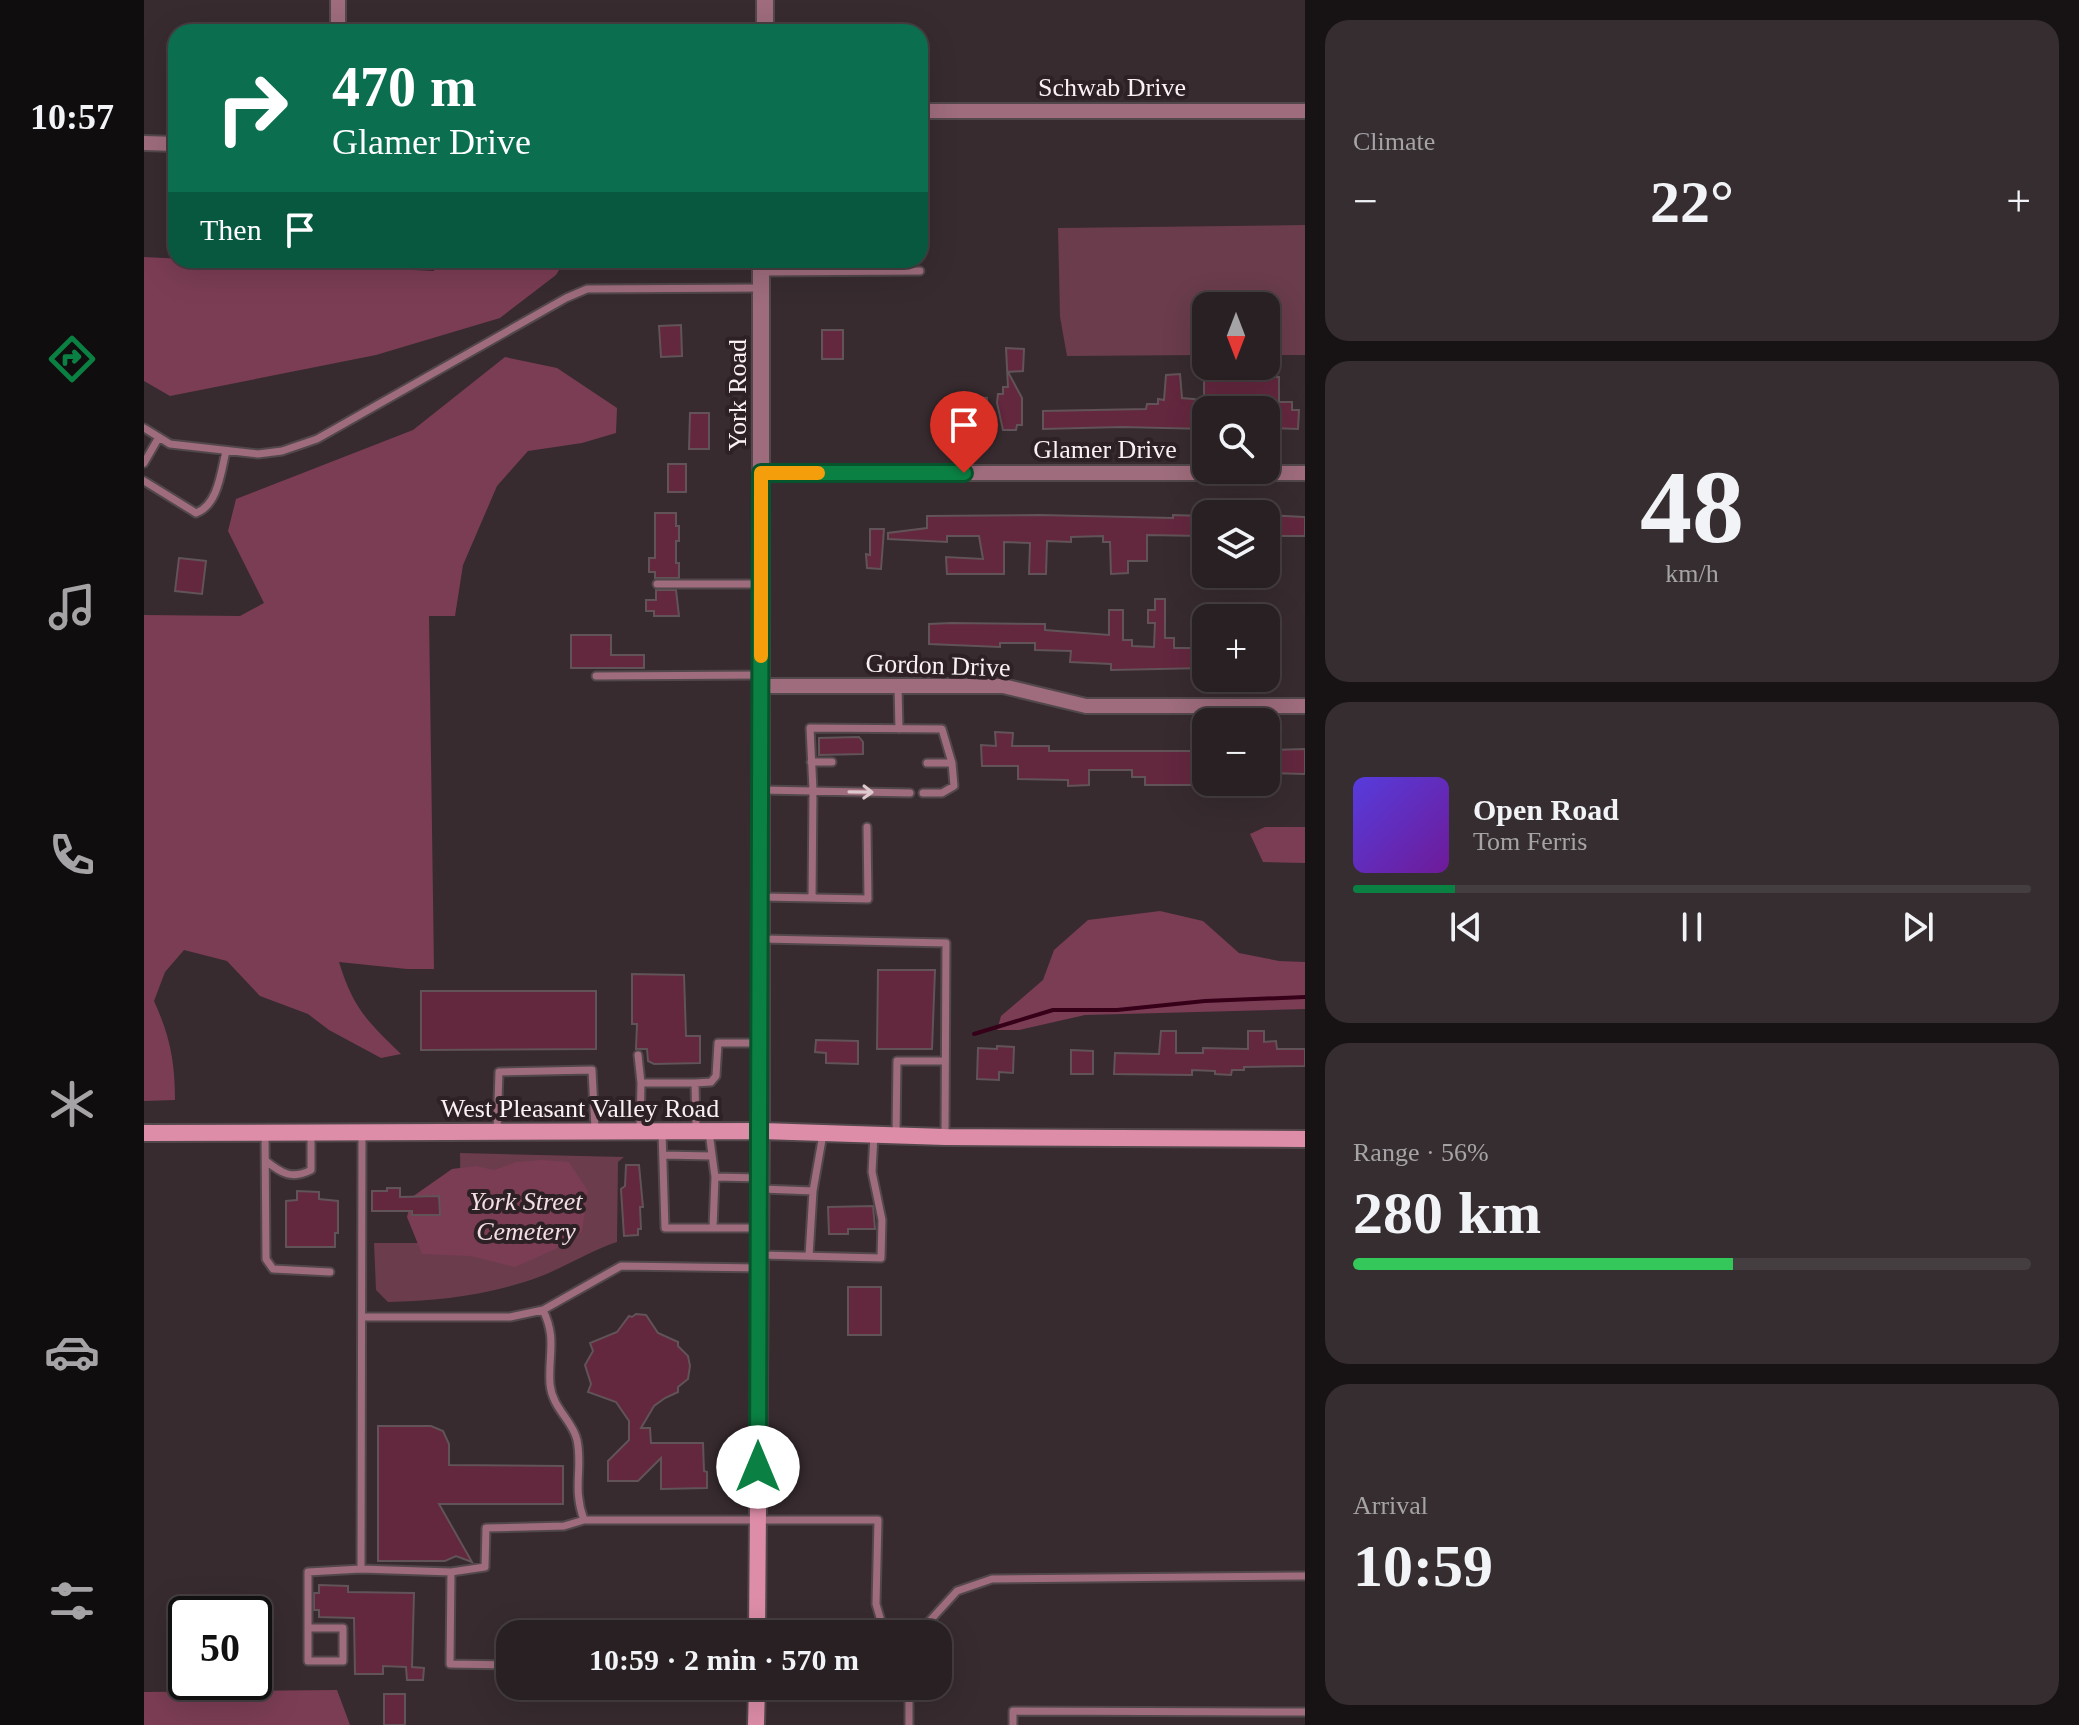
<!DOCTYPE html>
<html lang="en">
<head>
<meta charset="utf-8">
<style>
  :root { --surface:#292023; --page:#352d30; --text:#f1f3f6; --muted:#a5a3a6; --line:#453e41; --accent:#0b8043 }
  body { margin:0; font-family:Georgia,serif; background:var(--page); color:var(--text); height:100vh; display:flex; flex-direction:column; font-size:30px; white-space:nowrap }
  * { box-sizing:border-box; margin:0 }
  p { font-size:26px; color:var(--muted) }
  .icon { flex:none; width:44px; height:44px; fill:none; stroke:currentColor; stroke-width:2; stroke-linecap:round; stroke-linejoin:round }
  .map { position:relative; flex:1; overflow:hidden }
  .sheet { display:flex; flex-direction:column; gap:20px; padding:20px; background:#171213; width:774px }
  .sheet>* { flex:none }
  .hud { position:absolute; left:24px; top:24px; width:760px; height:244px; border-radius:24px; box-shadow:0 8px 32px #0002,0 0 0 2px var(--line); background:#0b6e4f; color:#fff; overflow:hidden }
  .needle { width:52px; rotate:180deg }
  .tools { position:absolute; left:1048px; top:292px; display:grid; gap:16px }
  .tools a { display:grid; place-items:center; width:88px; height:88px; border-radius:16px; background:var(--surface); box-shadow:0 8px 32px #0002,0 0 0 2px var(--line); font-size:40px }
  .speed { position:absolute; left:24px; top:1596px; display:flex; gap:16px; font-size:40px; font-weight:700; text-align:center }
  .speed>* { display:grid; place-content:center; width:104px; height:104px; border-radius:50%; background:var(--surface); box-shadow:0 8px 32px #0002,0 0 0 2px var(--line); line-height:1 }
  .speed .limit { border:4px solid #111; border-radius:12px; background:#fff; color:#111 }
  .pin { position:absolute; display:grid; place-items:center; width:68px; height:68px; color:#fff; margin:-82px -34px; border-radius:50% 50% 50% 0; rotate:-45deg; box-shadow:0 0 8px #0007 }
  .pin .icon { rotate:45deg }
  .me { position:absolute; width:88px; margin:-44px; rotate:0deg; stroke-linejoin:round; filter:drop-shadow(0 0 6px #0008) }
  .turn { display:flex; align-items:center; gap:28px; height:168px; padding:0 32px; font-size:36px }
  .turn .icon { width:104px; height:104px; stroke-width:2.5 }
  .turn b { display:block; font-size:56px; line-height:68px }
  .then { display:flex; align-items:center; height:76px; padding:0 32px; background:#0003; gap:16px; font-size:30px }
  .big { font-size:60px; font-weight:800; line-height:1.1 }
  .sheet .card { flex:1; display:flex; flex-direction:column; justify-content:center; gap:12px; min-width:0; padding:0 28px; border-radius:24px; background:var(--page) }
  .sheet .dial { align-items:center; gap:0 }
  .dial b { font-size:104px; line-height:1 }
  .song { display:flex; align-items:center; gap:24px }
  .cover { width:96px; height:96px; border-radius:12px; background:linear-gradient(135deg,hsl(250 70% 55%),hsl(280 70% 35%)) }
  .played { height:8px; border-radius:4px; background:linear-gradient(90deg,var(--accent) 15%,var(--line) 15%) }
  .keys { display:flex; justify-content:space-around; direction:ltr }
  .heat { display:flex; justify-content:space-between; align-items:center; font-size:44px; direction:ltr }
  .charge { height:12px; border-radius:6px; background:linear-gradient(90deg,#34c759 56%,var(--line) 0) }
  .trip { position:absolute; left:352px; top:1620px; width:456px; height:80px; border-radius:24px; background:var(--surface); box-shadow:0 8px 32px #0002,0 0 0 2px var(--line); font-weight:800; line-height:80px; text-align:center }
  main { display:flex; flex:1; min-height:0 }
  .dock { display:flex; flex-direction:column; width:144px; justify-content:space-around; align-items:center; background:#100d0e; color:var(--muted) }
  .dock .icon { width:56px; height:56px }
  .dock .on { color:var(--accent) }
  .dock b { font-size:36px; color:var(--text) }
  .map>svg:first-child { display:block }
  .green { fill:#6a3c4c }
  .forest { fill:#7b3d54 }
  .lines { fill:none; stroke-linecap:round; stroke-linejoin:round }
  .stream { stroke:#360019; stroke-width:4 }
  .building { fill:#63273e; stroke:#615357; stroke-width:2 }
  .service-casing { stroke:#52474a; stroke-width:11 }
  .minor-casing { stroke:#52474a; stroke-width:18 }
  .tertiary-casing { stroke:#52474a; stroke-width:20 }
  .secondary-casing { stroke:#52474a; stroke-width:20 }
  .service { stroke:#9e6c7c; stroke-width:7 }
  .minor { stroke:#9e6c7c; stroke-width:14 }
  .tertiary { stroke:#9e6c7c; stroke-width:16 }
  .secondary { stroke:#dd8da8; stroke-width:16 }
  .oneway { stroke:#dec9cf }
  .route-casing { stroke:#07532c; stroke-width:20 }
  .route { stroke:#0b8043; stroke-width:14 }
  .slow { stroke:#f59e0b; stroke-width:14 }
  .labels { text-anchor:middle; stroke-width:8; stroke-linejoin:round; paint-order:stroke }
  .street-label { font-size:26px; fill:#f9f1f3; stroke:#2d2125 }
  .park-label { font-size:26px; font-style:italic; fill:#f3dee4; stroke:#2d2125 }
</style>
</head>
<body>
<main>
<nav class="dock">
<b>10:57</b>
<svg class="icon on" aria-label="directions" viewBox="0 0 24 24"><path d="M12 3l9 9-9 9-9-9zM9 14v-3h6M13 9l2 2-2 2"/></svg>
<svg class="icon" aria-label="music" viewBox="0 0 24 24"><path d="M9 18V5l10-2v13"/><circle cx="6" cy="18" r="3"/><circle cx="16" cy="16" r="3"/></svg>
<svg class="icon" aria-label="phone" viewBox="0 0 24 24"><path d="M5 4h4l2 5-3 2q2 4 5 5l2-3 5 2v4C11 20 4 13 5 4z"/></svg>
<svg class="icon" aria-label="climate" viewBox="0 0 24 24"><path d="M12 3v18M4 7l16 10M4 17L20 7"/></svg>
<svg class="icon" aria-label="car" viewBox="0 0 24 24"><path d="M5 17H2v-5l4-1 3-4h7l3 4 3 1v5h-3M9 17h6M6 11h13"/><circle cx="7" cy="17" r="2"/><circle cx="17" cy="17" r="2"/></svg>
<svg class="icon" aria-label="filters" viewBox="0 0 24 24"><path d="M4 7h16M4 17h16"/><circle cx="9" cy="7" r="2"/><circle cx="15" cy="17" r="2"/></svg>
</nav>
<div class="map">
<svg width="1161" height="1725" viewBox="0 0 1161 1725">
  <rect width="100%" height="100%" fill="#372b2f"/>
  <path class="green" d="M1161,225v130h-39v-49h-60v49l-139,1 -7,-39 -2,-89z
    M316,1153l164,4 -6,5 -1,80c-27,9 -52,25 -78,35 -49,18 -100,24 -151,25l-12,-12 -2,-47h87z"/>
  <path class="forest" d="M0,257l290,14 1,-11h130l-9,15 -56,43 -124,37 -206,41 -26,-15z
    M361,357l52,11 60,40 -1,25 -34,10 -54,8 -31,35 -34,79 -8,51h-26l5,353h-27l-68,-7c14,46 28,59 62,92l-20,4 -52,-28 -21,-16 -48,-18 -33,-35 -43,-11 -19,22 -11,29c16,35 21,61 21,99l-31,1v-486l96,1 24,-13 -36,-72 8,-32 177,-69z
    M1121,827h40v36l-42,-1 -13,-28z
    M1016,911l43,10 36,32 40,8 26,1v47l-220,6 -66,15h-22l4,-14 42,-36 11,-30 34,-30z
    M398,1160l27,2 19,29 -6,41 -24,16 -43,19 -44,-11 -49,-2 -15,-37 5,-20 40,-28 24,-3 18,4 22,-8z
    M193,1690l13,35h-206v-33z"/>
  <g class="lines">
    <path class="stream" d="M830,1034l79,-24h64l88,-9 100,-4"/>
  </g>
  <path class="building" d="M537,325l1,31 -21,1 -2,-31z
    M678,330h21v29h-21z
    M862,348l18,1 -1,22 -15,1 14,26v27h-5l-1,5h-13l-6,-27 1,-9h5v-7h5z
    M1060,368l17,1v7l40,-2v3h18v25h13v8h7l-1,19 -26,-1 1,-18h-67v19l-84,-2 -79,2v-18l103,-2 1,-5h11v-5l6,1 2,-25 14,-1 2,24 22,2z
    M816,396l27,2 -3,31 -23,-1z
    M546,413h19v36h-20z
    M524,464h18v28h-18z
    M511,513h21v13h3v15h-3v22h3v15h-24v-6h-6v-14h6z
    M896,515l133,3v-3l30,1 -1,20 -55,-1v26h-19v12l-17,1 -1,-32h-7v-6l-32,1v5l-24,-1 -1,33h-17l1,-31 -26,-1v32h-57l-1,-17 37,2 -4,-23h-32v6l-59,-3v-6l39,-5v-12z
    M1122,515l39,2v19h-39z
    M726,529h14l-3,40 -14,-1 -1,-14 4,1z
    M35,558l27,3 -4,33 -27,-3z
    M512,590h20l3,26h-25v-5h-8v-11h10z
    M1011,599h10v39h9v10h32v20l-95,2v-6l-41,-2 1,-11 -36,-1v-7h-35v4l-71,-3v-20l22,-1 94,1v6l64,5v-25h14v30h9v6l22,1 1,-24h-7v-13h7z
    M427,635h40v20h33v13h-73z
    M851,732l18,1 -1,13h37v5h157l-1,34h-60v-8h-13v-7h-43v15l-21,1v-6l-50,-1v-13h-36l-1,-21 15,1z
    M715,737l4,5v12l-44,1v-17z
    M1161,749v25l-39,-1v-23z
    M734,970h57l-3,79h-55z
    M488,974l52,1 2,61h14v27l-46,1 -6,-3 -1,-12h-11l1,-25h-5z
    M277,991h175v58l-175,1z
    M1017,1031h15v22h27v-5l45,1v-18h16v11l12,-1 1,8h28v17l-61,1v3h-12l-1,5 -16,-1v-3l-23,-1v5l-78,-1 1,-21 44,1z
    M672,1040l42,1v23l-32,-1v-10l-11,-1z
    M853,1046l17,1 -1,26 -14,-1v8l-22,-1 1,-31 19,1z
    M927,1050l22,1v23h-22z
    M482,1165h13l4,42h-3l1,22h-3v6l-14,1 -3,-47 4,-3z
    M243,1188h13v9l39,-1 1,19h-28v-4h-40v-20h15z
    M153,1191l22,1v7l19,2v32h-3v14h-49v-46l11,-1z
    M729,1206l2,23h-27v5h-19l-1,-27z
    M704,1287h33v48h-33z
    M492,1314l10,1 12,18 20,9v4l10,10 2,10 -2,13 -10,8v5l-13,6 -11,8 -13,22h9l1,15h52l1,28 3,1v16l-46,1v-31l-23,23h-30v-20l21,-21v-19l-13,-19 -28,-10 3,-8 -6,-19 8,-14 -3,-8 27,-11 12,-16 3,1z
    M234,1426h53l12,5 6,13v21l114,1v38h-124l33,58 -16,-6 -11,5h-67z
    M175,1585l29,1v6l66,1 -2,74 12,1 -1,12h-16l-1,-13 -23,-1v8h-28l-1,-56 -35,-1v-7h-5v-17h5z
    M240,1694h21v31h-21z"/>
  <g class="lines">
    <defs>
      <path id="service" d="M618,272l158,-1
        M0,428l26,16 88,10 24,-3 35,-12 249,-141 21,-9 172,-1
        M0,463l15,-26
        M0,481l52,32c22,-8 25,-41 30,-62
        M513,584h104
        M452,676l165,-1
        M754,687l1,42
        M667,762h21
        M783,763h25
        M617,790l149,3
        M619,897l105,2 -1,-72
        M668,898l1,-108 -3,-62 132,1 10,34 2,23 -12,7h-19
        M619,939l183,4 -1,192
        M494,1055l3,28
        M551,1083l16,-1 5,-6 2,-33h41
        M353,1130l2,-58 93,-2 3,59
        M496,1130l1,-47h54l1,46
        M518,1132l3,96h95
        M565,1132l6,45
        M121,1133l1,126 7,10 57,3
        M752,1135l1,-74h48
        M519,1155l48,1
        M122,1161c15,12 26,19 45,9v-37
        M616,1189l53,2
        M569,1228l2,-51 45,1
        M616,1255l121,3 1,-38 -10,-48 2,-37
        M665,1256l4,-65 10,-57
        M399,1310c14,29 5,44 7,74 2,24 23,37 27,56 6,28 -5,48 7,80
        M218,1317h148l33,-7 78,-44 139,2
        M217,1569l1,-436
        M307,1572l34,-5 1,-39 78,-2 20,-6h294l-2,84 5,17v13
        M164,1628h35v33h-35v-89l53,-3 90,3 -1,92 60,1
        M777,1634l5,-9 31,-34 35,-12 313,-3
        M765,1686v39
        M869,1725v-14l292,1"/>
      <path id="minor" d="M194,0v32
        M776,111h385
        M0,143l32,1
        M617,473h544
        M617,686h242l83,20h219"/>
      <path id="tertiary" d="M621,32v-32
        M617,1131v-871"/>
      <path id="secondary" d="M0,1133l617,-2 184,6 360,2
        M613,1634l4,-503
        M612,1725l1,-39"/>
    </defs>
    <use href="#service" class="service-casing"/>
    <use href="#minor" class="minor-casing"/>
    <use href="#tertiary" class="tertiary-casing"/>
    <use href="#secondary" class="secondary-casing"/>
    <use href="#service" class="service"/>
    <use href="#minor" class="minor"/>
    <use href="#tertiary" class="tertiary"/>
    <use href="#secondary" class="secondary"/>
  </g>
  <defs><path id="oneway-shaft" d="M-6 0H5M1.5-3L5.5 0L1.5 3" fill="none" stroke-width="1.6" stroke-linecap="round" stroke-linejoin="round" transform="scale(2)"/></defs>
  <use class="oneway" href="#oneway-shaft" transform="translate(717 792) rotate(1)"/>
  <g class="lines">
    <defs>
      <path id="route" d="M614,1467l3,-994h203"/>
    </defs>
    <use href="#route" class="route-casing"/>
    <use href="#route" class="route"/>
    <path class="slow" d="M617,656v-183h57"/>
  </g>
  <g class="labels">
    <g class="street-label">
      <text x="968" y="96">Schwab Drive</text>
      <text transform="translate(593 395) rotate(-90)" y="9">York Road</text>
      <text x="961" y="458">Glamer Drive</text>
      <text transform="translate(794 665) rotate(2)" y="9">Gordon Drive</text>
      <text x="436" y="1117">West Pleasant Valley Road</text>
    </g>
    <g class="park-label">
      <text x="382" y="1210">York Street<tspan x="382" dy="30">Cemetery</tspan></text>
    </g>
  </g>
</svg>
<div class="tools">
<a><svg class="needle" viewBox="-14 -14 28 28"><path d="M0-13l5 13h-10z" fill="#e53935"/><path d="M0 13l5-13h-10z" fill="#a5a3a6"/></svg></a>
<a><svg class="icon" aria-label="search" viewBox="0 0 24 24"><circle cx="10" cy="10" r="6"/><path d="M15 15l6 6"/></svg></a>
<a><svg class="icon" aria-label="layers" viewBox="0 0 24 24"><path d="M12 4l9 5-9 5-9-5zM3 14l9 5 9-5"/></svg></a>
<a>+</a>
<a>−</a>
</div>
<div class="speed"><div class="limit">50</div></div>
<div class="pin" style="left:820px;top:473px;background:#d93025"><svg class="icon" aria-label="arrive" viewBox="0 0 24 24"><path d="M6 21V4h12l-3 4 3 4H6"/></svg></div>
<svg class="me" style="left:614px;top:1467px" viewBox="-20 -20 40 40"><circle r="19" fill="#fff"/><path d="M0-13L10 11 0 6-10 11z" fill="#0b8043"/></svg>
<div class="trip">10:59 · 2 min · 570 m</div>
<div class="hud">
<div class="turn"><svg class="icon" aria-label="right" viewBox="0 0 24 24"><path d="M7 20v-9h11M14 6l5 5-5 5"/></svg><div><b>470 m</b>Glamer Drive</div></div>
<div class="then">Then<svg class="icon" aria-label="arrive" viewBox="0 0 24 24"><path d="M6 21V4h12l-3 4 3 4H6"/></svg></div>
</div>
</div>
<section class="sheet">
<div class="card"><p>Climate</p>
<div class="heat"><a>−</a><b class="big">22°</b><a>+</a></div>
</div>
<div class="card dial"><b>48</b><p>km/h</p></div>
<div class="card">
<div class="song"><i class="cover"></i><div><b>Open Road</b><p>Tom Ferris</p></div></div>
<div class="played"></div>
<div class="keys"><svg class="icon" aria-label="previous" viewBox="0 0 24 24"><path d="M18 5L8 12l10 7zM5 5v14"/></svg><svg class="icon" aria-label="pause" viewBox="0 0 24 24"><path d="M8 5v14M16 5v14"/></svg><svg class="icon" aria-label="next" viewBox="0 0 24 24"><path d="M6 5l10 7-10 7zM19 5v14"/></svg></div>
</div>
<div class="card"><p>Range · 56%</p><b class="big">280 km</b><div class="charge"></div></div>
<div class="card"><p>Arrival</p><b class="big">10:59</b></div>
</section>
</main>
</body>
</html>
